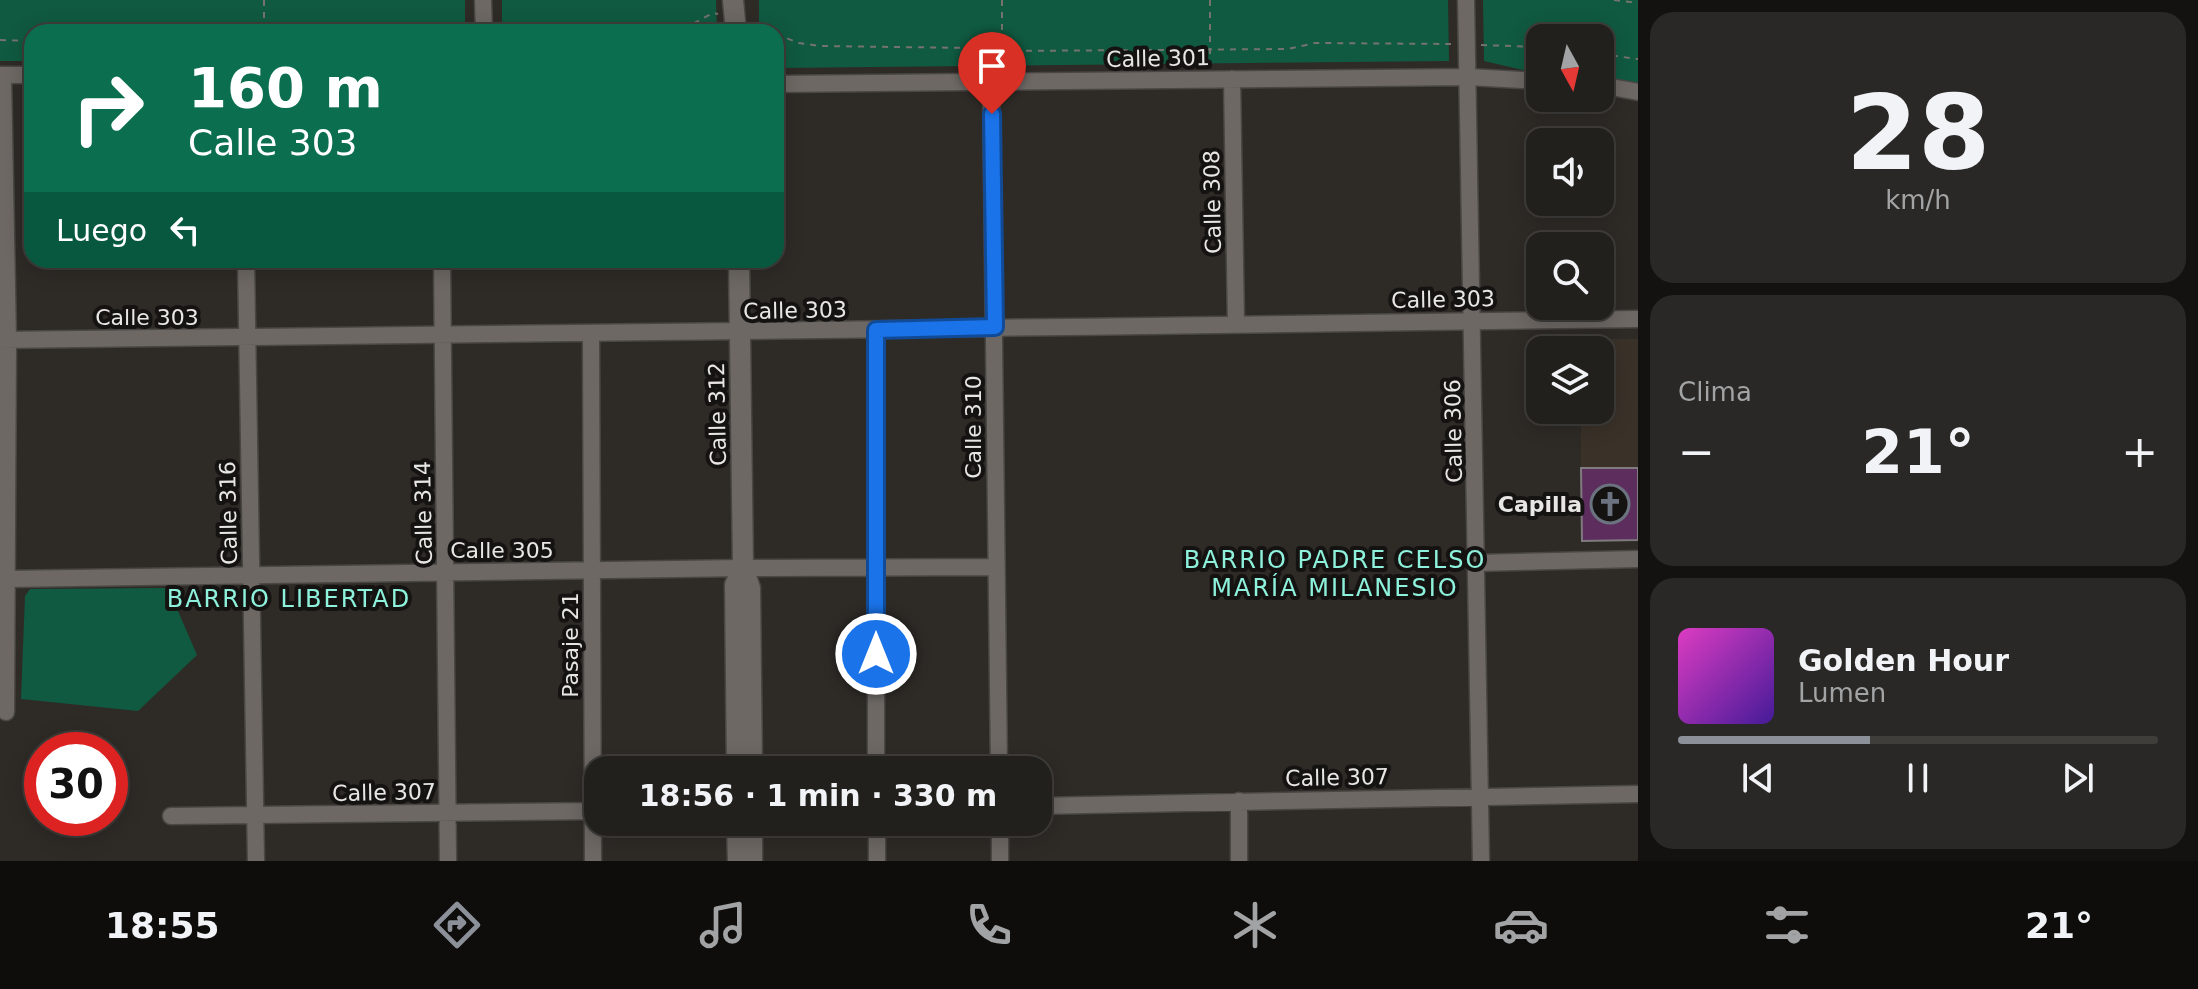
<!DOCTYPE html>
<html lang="es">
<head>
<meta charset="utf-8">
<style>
  :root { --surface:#22201d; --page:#2a2826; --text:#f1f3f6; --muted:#a2a3a4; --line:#3f3e3b; --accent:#8c9099 }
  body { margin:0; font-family:"DejaVu Sans",sans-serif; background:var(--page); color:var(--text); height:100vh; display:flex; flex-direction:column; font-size:30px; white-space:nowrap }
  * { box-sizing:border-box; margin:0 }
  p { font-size:26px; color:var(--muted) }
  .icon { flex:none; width:44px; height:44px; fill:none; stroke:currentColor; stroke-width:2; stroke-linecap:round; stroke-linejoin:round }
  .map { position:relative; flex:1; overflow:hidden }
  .drawer { display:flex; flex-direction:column; gap:12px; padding:12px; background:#131210; width:560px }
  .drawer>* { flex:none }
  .guide { position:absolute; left:24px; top:24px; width:760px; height:244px; border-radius:24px; box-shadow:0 4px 20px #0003,0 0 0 2px var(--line); background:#0b6e4f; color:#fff; overflow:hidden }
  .needle { width:52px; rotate:172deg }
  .tools { position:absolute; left:1526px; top:24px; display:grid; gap:16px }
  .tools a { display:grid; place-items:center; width:88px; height:88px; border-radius:16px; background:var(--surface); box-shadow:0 4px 20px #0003,0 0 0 2px var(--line); font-size:40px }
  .speed { position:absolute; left:24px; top:732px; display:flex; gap:16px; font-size:40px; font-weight:700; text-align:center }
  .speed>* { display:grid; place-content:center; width:104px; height:104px; border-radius:50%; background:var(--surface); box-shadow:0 4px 20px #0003,0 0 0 2px var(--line); line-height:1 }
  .speed .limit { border:12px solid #d22; background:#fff; color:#111 }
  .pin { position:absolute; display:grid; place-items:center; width:68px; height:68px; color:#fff; margin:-82px -34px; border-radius:50% 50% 50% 0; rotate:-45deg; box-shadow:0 0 8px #0007 }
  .pin .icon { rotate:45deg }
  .me { position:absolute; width:88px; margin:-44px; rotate:0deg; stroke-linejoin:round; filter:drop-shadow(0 0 6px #0008) }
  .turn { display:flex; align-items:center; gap:28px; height:168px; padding:0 32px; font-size:36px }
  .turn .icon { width:104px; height:104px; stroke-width:2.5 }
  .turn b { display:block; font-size:56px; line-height:68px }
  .then { display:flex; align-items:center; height:76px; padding:0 32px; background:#0003; gap:16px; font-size:30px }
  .big { font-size:60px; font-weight:700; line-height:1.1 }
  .drawer .widget { flex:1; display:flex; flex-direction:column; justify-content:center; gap:12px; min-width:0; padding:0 28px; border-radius:24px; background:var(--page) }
  .drawer .dial { align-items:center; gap:0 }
  .dial b { font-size:104px; line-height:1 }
  .song { display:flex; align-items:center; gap:24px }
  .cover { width:96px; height:96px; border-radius:12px; background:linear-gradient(135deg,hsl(310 70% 55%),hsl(260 70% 35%)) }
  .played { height:8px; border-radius:4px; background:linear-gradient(90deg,var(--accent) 40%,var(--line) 40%) }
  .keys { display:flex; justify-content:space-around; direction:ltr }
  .heat { display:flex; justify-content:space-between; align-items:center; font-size:44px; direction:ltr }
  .trip { position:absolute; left:584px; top:756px; width:468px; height:80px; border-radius:24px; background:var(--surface); box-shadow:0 4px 20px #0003,0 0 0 2px var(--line); font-weight:700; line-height:80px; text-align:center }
  .dock { display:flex; height:128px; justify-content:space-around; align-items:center; background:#0e0d0c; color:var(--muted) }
  .dock .icon { width:56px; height:56px }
  .dock .selected { color:var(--accent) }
  .dock b { font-size:36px; color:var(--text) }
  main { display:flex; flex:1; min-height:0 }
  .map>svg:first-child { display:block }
  .built { fill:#3a3229 }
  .green { fill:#105a41 }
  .building { fill:#5d2e5d; stroke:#7f7b7f; stroke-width:2 }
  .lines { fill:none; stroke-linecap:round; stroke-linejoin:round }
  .minor-casing { stroke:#494643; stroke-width:19 }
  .tertiary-casing { stroke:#494643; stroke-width:23 }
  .path { stroke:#75736f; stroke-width:2; stroke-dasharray:6 6; stroke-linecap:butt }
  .minor { stroke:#6d6864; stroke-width:16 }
  .tertiary { stroke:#6d6864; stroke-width:20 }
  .route-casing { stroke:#114b97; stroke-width:20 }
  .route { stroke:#1a73e8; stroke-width:14 }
  .labels { text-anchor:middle; stroke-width:8; stroke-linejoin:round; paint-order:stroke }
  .street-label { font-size:22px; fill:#e8e6e3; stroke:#151312 }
  .poi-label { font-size:22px; font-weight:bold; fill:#e8e6e3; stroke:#151312; text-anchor:end }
  .neighbourhood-label { font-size:24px; letter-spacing:2px; fill:#8df1db; stroke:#151312 }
</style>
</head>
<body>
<main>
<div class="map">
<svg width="1638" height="861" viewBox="0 0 1638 861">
  <rect width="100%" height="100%" fill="#2e2b27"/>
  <path class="built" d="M1580,339h58v129h-57v-58h19v-60h-20z"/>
  <path class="green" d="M0,0h465v32h-433v29h-32z
    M502,0h214l1,32h-215z
    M759,0h689l1,61 -673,7v-36h-17z
    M1483,0h155v95l-38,-8v-49h-60v36l-56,-13z
    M168,588l29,67 -59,56 -117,-12 4,-103 5,-7z"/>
  <path class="building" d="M1581,468h57v72l-56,1z"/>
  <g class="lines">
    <defs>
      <path id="minor" d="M483,0l1,32
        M1466,0l15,861
        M0,75h32
        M3,75l5,265 -2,372
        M1232,79l4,245
        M776,84l693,-7 71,4
        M991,84l8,686
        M1600,85l38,7
        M246,260l10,601
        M442,260l6,601
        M876,330v440
        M591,334l2,527
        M0,340c546,-4 1092,-14 1638,-21
        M1477,563l161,-4
        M7,579l736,-11 253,-1
        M1239,801v60
        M1038,806l600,-12
        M171,816l427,-5
        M877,822v39
        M1000,822v39"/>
      <path id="tertiary" d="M733,0l3,32
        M739,260l4,308 7,20 2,182
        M737,770l-2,-185 8,-17
        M737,822l1,39
        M752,822v39"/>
    </defs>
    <use href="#minor" class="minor-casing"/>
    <use href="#tertiary" class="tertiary-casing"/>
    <path class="path" d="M264,0v32
      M1002,0v66
      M1210,0v63
      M1614,0l24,3
      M753,29l18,3
      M527,32l156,-3 30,-16 5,1
      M776,34l23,9 21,3 152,2 35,3 281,-2 27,-6 136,1
      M0,40l32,1
      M1481,45l59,2
      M1600,54l38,5"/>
    <use href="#minor" class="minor"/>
    <use href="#tertiary" class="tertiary"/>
  </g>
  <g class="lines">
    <defs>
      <path id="route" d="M876,654v-324l119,-3 -3,-213"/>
    </defs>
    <use href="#route" class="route-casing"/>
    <use href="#route" class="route"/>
  </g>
  <defs>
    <symbol id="church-ring" viewBox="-11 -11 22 22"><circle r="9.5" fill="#151312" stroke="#6b7280" stroke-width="1.5"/><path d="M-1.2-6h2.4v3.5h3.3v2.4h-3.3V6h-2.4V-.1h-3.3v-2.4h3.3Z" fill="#6b7280"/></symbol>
  </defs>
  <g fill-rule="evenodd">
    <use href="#church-ring" x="1588" y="482" width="44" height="44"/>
  </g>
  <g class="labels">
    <g class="street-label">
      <text transform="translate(1158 58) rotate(-1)" y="8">Calle 301</text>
      <text transform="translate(1212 202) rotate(-91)" y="8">Calle 308</text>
      <text transform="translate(1443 299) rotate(-1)" y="8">Calle 303</text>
      <text transform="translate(795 310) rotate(-1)" y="8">Calle 303</text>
      <text x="147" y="325">Calle 303</text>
      <text transform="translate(717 414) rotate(-91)" y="8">Calle 312</text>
      <text transform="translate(973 427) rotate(-90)" y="8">Calle 310</text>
      <text transform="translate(1453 431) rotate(-91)" y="8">Calle 306</text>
      <text transform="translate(228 513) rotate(-91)" y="8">Calle 316</text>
      <text transform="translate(423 513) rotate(-91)" y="8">Calle 314</text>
      <text x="502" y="558">Calle 305</text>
      <text transform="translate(570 645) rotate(-90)" y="8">Pasaje 21</text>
      <text transform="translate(1337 777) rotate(-1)" y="8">Calle 307</text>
      <text transform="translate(384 792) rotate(-1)" y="8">Calle 307</text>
    </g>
    <g class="poi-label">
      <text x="1582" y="512">Capilla</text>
    </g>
    <g class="neighbourhood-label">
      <text x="1335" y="568">BARRIO PADRE CELSO<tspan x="1335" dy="28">MARÍA MILANESIO</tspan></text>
      <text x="289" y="607">BARRIO LIBERTAD</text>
    </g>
  </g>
</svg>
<div class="tools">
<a><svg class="needle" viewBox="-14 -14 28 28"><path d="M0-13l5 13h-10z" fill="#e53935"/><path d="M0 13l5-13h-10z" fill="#a2a3a4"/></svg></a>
<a><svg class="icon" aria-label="sound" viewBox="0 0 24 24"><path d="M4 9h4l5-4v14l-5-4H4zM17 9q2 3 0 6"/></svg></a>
<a><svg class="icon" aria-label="search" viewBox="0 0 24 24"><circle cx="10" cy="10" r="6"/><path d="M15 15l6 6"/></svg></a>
<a><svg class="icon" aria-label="layers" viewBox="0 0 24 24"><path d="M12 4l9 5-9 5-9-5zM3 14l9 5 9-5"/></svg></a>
</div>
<div class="speed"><div class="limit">30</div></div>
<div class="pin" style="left:992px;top:114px;background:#d93025"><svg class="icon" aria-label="arrive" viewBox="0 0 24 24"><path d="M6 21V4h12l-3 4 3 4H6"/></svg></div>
<svg class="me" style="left:876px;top:654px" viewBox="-20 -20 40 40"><circle r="17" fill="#1a73e8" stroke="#fff" stroke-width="3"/><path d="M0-11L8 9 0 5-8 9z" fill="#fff"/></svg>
<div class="trip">18:56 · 1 min · 330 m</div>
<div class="guide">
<div class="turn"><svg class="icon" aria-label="right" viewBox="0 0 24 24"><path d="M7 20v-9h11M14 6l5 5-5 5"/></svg><div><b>160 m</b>Calle 303</div></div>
<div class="then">Luego<svg class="icon" aria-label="left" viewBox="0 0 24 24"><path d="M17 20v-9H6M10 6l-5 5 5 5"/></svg></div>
</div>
</div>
<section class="drawer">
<div class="widget dial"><b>28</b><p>km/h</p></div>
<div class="widget"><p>Clima</p>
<div class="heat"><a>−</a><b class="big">21°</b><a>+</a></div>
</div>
<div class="widget">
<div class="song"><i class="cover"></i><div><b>Golden Hour</b><p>Lumen</p></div></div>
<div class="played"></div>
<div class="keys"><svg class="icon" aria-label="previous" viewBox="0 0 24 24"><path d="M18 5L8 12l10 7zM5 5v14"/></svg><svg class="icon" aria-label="pause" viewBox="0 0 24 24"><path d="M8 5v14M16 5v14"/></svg><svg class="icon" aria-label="next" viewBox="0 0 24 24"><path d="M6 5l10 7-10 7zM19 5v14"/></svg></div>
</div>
</section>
</main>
<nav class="dock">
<b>18:55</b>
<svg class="icon selected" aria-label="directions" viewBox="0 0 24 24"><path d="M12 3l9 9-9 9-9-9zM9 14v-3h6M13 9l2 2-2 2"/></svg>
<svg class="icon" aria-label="music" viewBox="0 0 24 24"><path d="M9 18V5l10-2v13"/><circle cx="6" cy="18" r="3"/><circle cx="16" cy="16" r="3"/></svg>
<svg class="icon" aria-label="phone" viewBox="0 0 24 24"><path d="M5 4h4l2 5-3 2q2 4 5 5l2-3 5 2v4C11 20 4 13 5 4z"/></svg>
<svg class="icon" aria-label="climate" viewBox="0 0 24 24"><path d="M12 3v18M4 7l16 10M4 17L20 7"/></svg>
<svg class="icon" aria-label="car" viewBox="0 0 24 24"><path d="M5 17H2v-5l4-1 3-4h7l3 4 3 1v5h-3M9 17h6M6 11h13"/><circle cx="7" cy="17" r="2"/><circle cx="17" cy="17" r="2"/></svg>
<svg class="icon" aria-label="filters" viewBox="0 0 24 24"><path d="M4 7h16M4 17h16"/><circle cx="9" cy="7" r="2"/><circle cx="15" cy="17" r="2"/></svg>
<b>21°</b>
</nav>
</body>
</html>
